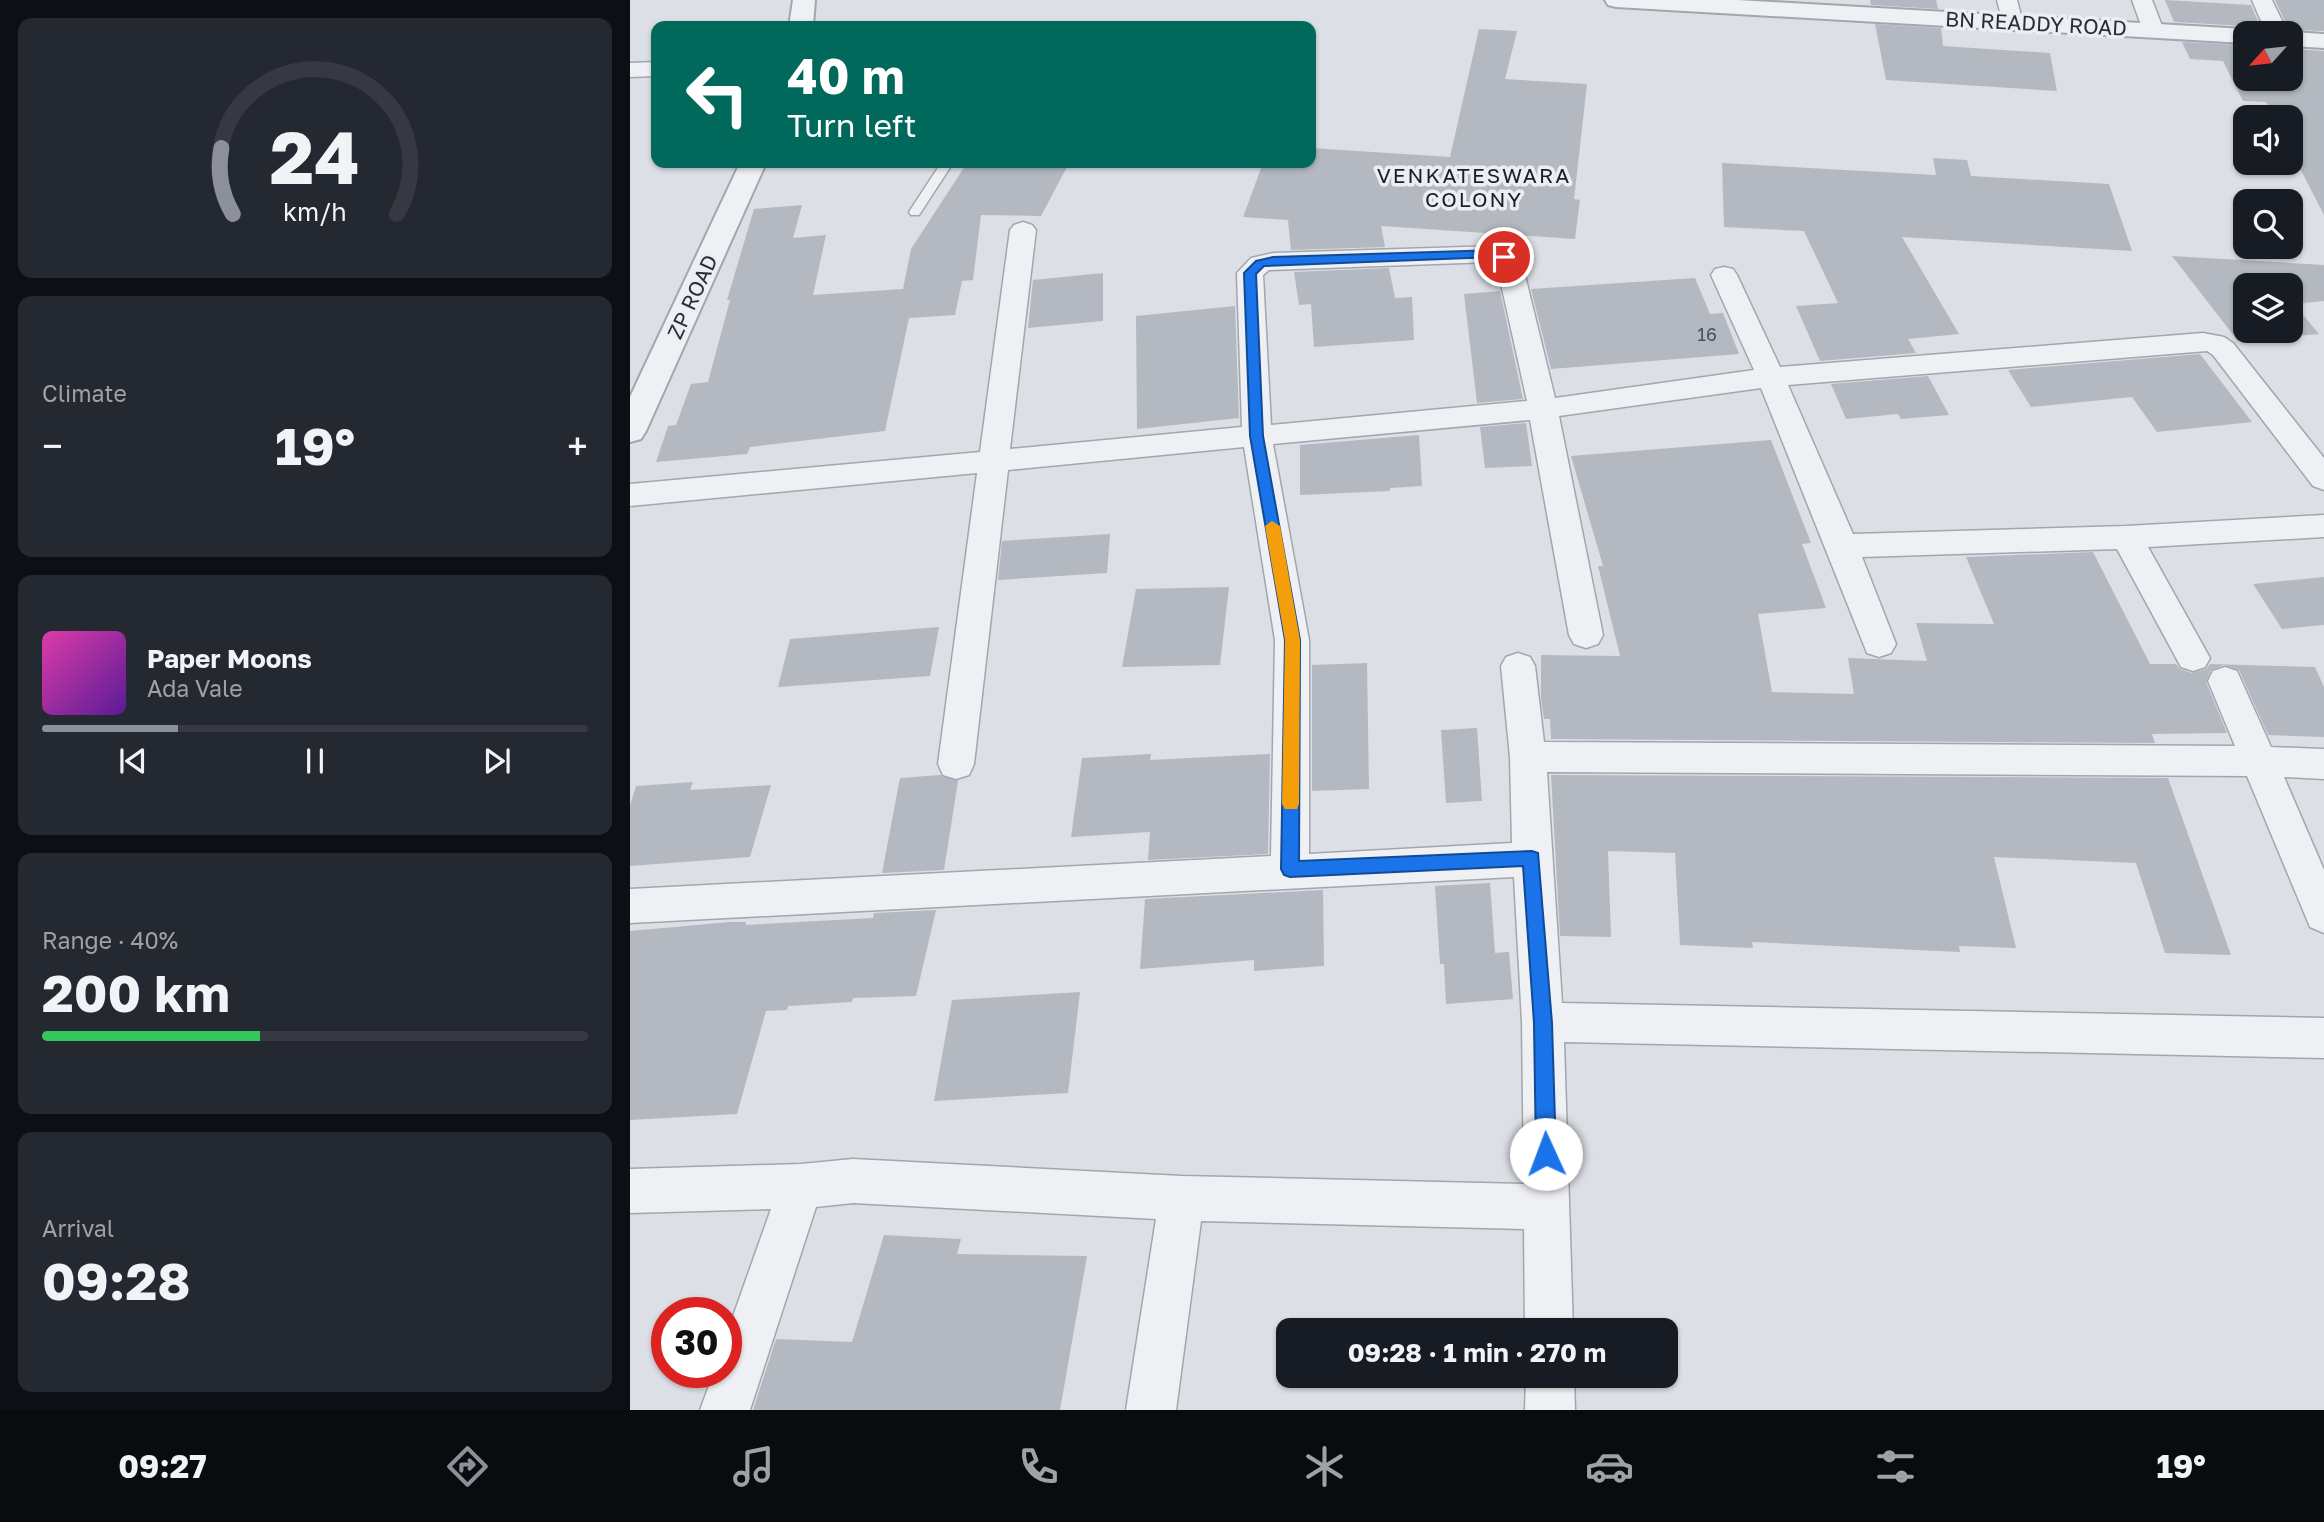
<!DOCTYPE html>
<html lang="en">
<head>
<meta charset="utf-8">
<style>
  :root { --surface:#171b24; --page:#242831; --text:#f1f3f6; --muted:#9ea1a6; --line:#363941; --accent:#8c9099 }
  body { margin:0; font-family:"Golos Text",sans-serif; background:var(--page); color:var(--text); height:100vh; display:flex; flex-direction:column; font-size:26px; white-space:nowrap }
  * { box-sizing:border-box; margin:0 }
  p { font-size:23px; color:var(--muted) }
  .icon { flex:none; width:38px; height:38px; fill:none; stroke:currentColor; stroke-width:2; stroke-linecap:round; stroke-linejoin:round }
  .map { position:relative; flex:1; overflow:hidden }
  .details { display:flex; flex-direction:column; gap:18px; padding:18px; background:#0d0f14; width:630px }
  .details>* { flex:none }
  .guide { position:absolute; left:21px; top:21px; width:665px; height:147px; border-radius:14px; box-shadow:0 2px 5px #0004; background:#00695c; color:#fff; overflow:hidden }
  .needle { width:46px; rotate:243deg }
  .fabs { position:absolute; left:1603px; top:21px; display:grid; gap:14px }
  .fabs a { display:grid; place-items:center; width:70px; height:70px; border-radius:14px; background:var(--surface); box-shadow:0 2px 5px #0004; font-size:35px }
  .speed { position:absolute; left:21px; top:1297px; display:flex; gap:14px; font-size:35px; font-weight:700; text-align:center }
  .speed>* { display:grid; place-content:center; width:91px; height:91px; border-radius:50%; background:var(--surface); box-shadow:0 2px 5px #0004; line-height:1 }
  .speed .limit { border:10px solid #d22; background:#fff; color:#111 }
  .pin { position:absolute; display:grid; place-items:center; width:60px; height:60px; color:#fff; margin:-30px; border:4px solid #fff; border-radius:50%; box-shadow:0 2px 7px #0007 }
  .me { position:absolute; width:77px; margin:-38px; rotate:358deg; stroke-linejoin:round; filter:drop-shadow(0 0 5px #0008) }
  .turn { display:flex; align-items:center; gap:24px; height:147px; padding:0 21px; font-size:32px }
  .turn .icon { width:91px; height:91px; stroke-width:2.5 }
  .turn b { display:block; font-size:49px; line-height:60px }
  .big { font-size:52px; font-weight:700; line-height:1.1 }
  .details .widget { flex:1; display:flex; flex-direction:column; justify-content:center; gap:10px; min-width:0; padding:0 24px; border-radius:14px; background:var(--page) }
  .details .dial { align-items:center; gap:0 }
  .dial svg { height:182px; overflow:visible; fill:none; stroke:var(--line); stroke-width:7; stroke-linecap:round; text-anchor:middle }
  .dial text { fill:var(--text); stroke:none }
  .song { display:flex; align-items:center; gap:21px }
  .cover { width:84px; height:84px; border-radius:10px; background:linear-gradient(135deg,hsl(320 70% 55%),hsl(270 70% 35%)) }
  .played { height:7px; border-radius:4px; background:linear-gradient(90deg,var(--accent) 25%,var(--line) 25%) }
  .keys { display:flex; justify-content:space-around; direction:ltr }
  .heat { display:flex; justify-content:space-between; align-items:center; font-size:38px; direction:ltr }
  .charge { height:10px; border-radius:5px; background:linear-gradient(90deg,#34c759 40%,var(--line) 0) }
  .trip { position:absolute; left:646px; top:1318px; width:402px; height:70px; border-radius:14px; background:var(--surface); box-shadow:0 2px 5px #0004; font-weight:700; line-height:70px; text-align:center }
  .tabs { display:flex; height:112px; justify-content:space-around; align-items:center; background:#090b0e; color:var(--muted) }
  .tabs .icon { width:49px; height:49px }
  .tabs .current { color:var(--accent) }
  .tabs b { font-size:32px; color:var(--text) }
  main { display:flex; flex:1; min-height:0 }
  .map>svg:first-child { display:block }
  .building { fill:#b4b9c1; fill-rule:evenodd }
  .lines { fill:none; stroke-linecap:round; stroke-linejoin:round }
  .service-casing { stroke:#a2a6ae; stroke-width:3 }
  .minor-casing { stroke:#a2a6ae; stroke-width:3 }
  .tertiary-casing { stroke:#a2a6ae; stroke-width:4 }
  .service { fill:#eef0f3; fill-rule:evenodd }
  .minor { fill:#eef0f3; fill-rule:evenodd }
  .tertiary { fill:#eef0f3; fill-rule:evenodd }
  .route { fill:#1a73e8; stroke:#114b97; stroke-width:2 }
  .slow { fill:#f59e0b }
  .labels { text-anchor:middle; stroke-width:7; stroke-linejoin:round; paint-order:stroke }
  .far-number-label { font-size:18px; fill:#4b515b }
  .far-street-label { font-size:21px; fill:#282e39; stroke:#ebeef3 }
  .far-neighbourhood-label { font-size:21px; letter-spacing:2px; fill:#1a1f2a; stroke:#ebeef3 }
</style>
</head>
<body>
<main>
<section class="details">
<div class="widget dial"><svg viewBox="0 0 100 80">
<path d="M14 69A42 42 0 1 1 86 69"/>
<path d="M14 69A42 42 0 0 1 9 40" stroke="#8c9099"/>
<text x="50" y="56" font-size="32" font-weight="700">24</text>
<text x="50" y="72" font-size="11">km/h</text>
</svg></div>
<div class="widget"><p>Climate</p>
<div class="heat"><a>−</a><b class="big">19°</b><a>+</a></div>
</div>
<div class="widget">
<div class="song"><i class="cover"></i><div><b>Paper Moons</b><p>Ada Vale</p></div></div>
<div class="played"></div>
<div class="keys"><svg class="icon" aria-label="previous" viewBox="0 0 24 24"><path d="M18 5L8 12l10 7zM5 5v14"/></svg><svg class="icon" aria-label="pause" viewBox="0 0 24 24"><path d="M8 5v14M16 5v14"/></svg><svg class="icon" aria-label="next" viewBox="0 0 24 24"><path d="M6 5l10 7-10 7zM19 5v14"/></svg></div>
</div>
<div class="widget"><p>Range · 40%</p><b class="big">200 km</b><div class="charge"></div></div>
<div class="widget"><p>Arrival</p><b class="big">09:28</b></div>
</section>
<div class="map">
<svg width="1694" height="1410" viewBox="0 0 1694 1410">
  <rect width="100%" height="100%" fill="#dcdfe5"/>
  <path class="building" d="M1240,0h66l2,9 -67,-4z
    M1535,0l86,5 12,28 -18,-7 -71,-4z
    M1645,0h49v31l-35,-1z
    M1245,24l66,4 2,18 107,7 7,38 -171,-11z
    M849,29l38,2 -12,48 82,5 -13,115 6,1 -5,39 -194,-13 4,21 -94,3 -3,-30 -45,-3 20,-54h48v-15l139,9z
    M1552,42l63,3v34h46v-30l33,2v164l-33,-64v-34h-17l-8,-15 -23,-1 -20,-40 -33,-2z
    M1303,158l34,2 4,16 138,8 23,67 -230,-14 57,97 -51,5 8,14 -96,8 -24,-55 42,-3 -34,-72 -80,-4 -2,-64 214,12z
    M337,163h102l-28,53 -60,-1 -8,65 -11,1 -7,34 -46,3 -24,113 -135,16 -3,7 -91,8 12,-36 8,-1 15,-41 17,-2 22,-82h-3l27,-91 48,-4 -9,33 33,-3 -13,60 90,-6 8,-40z
    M1542,256l152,9v36l-30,3 25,30 -81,7zM1615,285h46v46h-46z
    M759,268l6,30 17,-1 2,43 -100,7 -3,-43 -12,1 -5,-33z
    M473,273v48l-75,7 5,-48z
    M1065,278l15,36 13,-1 16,41 -188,15 -20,-80z
    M870,291l23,108 -46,4 -13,-109z
    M605,306l4,112 -102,11 -1,-113z
    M1570,354l52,68 -95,10 -25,-35 -101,10 -23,-37z
    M1298,376l21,39 -48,4 -3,-5 -52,5 -15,-35z
    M896,423l6,43 -47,2 -5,-41z
    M789,435l3,51 -32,2v3l-90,4v-50z
    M1141,440l40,103 -9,1 24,64 -68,6 14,78 82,2 -6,-36 79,3 -11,-38 78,1 -28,-67 127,-5 57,112h26l4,5 12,4 14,-4 4,-5 105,3 9,20v50l-56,-2 -29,-65 -15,-5 -13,5 -5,12 21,51 -75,1 3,9 -604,-4 -1,-20h-6l-3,-21v-43l79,1 -22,-90h5l-32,-110z
    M480,534l-3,39 -109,7 4,-39z
    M1694,577v48l-42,4 -29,-45z
    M599,587l-9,78 -98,2 14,-78z
    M309,627l-9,49 -152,11 12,-48z
    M737,663l2,126 -57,2v-126z
    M847,728l5,73 -36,2 -5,-73z
    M521,754l-1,6 120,-6 -2,100 -120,6 2,-28 -79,5 11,-79z
    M310,775l18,6 -14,89 -62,3 18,-95z
    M921,775l617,3 63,177 -66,-2 -29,-90 -142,-6 22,91 -57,-2 1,6 -208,-10 1,6 -73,-3 -5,-92 -67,-2 3,86 -51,-1z
    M63,782l-3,8 81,-5 -21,72 -120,9v-61l6,-19z
    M860,883l5,70 14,-1 4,47 -67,5 -2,-40h-4l-5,-78z
    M693,890l1,76 -70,5v-11l-114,9 5,-70z
    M306,910l-20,86 -63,2 -1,4 -64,4 -1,4 -21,1 -29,103 -107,6v-189l100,-9h16v3l127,-7 1,-5z
    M450,992l-12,101 -134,8 18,-101z
    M254,1235l77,4 -4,15 130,2 -27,154h-307l23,-71 76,3z"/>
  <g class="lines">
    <defs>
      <path id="service" d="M311,163h12l-34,52h-8l-2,-3z"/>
      <path id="minor" d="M1367,0h20l6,23 -3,5h-16z
        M1502,0h20l12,31 -3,5h-16z
        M1622,0h20l16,33h-22z
        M26,62v14l-26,1v-14z
        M393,222l9,3 4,5 -26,219 232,-22 -5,-154 14,-15 22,-5 224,-7 9,3 16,14 33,135 199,-28 -43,-95 4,-6 9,-2 9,2 4,6 43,92 423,-34 21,4 9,6 91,115v32l-11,-4 -100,-131 -6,-4 -419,34 65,149 273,-8 198,-11v22l-176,10 62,111 -5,9 -12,4 -12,-4 -64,-118 -255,8 34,87 -5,9 -12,4 -12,-4 -106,-265 -202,28 44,219 -5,9 -12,4 -12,-4 -5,-9 -39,-215 -257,24 36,196v214l203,-11 -2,-86 -9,-91 5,-9 12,-4 12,4 5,9 9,76 691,4 -27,-65 5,-10 12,-4 12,4 34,76 53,2v30l-40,-2 40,93v63l-14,-6 -63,-151 -700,-4 15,231 762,15v40l-760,-16 9,288h-48l-1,-101 -323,-8 -25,189h-50l30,-191 -303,-16 -37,4 -66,203h-50l14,-38h12v-36l45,-127 -141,4v-44l171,-5 52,-5 329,17 342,8 -2,-162 -8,-145 -884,46v-34l641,-33 4,-216 -31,-193 -236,23 -34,294 -5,11 -13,4 -13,-4 -5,-11 39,-291 -347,33v-22l350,-32 30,-222 4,-5zM861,262l6,4 30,135 -256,24 -8,-150 6,-5z
        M896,1376h48l1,34h-50z"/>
      <path id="tertiary" d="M163,0h22l-2,26h-24z
        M975,0h132l508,29 10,4h-10v10l-629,-36 -8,-2z
        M1661,32l33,2v14l-33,-2v-13h-6z
        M110,163h26l-120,268 -5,8 -11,3v-45z"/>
    </defs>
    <use href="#service" class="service-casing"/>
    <use href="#minor" class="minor-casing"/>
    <use href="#tertiary" class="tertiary-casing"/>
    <use href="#service" class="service"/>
    <use href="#minor" class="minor"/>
    <use href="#tertiary" class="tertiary"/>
  </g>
  <path class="route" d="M867,250l11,5v5l-13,-3 -231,9 -8,8 7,162 37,204 -1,221 233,-10 6,2 14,170 4,131 -2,8 -8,2 -7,-2 -3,-8 -2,-131 -11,-157 -233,11 -6,-2 -3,-6 4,-229 -35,-204 -6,-163 12,-12 17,-4z"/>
  <path class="slow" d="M642,521l8,5 20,114 -1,164 -2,5h-12l-3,-5 3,-164 -20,-114z"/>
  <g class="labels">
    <g class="far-number-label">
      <text x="1077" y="341">16</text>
    </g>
    <g class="far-street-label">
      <text transform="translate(1406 24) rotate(3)" y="7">BN READDY ROAD</text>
      <text transform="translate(63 297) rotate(-65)" y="7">ZP ROAD</text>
    </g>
    <g class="far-neighbourhood-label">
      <text x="844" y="183">VENKATESWARA<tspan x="844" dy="24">COLONY</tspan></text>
    </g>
  </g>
</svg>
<div class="fabs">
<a><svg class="needle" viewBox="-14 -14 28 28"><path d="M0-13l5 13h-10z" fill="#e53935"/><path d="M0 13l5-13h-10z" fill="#9ea1a6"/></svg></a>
<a><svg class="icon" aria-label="sound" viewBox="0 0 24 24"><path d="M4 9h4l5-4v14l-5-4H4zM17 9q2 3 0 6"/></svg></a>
<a><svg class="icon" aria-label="search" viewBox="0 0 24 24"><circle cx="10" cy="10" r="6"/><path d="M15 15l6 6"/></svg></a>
<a><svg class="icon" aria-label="layers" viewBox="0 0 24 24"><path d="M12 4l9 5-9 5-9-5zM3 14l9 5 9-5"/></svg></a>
</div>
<div class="speed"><div class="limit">30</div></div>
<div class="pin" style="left:874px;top:257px;background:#d93025"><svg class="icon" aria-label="arrive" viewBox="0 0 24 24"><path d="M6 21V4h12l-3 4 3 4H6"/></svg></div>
<svg class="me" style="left:916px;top:1154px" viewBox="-20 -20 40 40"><circle r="19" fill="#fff"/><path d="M0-13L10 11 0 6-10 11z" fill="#1a73e8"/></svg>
<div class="trip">09:28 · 1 min · 270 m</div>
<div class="guide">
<div class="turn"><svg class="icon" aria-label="left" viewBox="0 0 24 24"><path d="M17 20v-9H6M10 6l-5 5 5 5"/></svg><div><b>40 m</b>Turn left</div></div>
</div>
</div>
</main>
<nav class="tabs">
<b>09:27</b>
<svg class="icon current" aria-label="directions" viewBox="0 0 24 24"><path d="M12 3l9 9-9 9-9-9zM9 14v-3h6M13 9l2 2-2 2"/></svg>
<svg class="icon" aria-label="music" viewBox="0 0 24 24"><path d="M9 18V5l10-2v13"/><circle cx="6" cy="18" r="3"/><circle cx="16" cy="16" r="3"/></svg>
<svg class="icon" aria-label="phone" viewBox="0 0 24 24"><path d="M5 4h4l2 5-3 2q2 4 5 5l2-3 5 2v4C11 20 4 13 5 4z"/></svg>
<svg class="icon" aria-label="climate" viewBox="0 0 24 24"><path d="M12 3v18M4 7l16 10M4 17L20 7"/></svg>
<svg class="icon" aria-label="car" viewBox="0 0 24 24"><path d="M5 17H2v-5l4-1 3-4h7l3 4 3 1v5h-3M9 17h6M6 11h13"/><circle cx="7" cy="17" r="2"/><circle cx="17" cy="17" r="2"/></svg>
<svg class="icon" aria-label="filters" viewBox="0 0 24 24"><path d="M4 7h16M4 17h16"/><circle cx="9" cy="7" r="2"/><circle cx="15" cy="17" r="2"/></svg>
<b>19°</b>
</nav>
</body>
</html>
